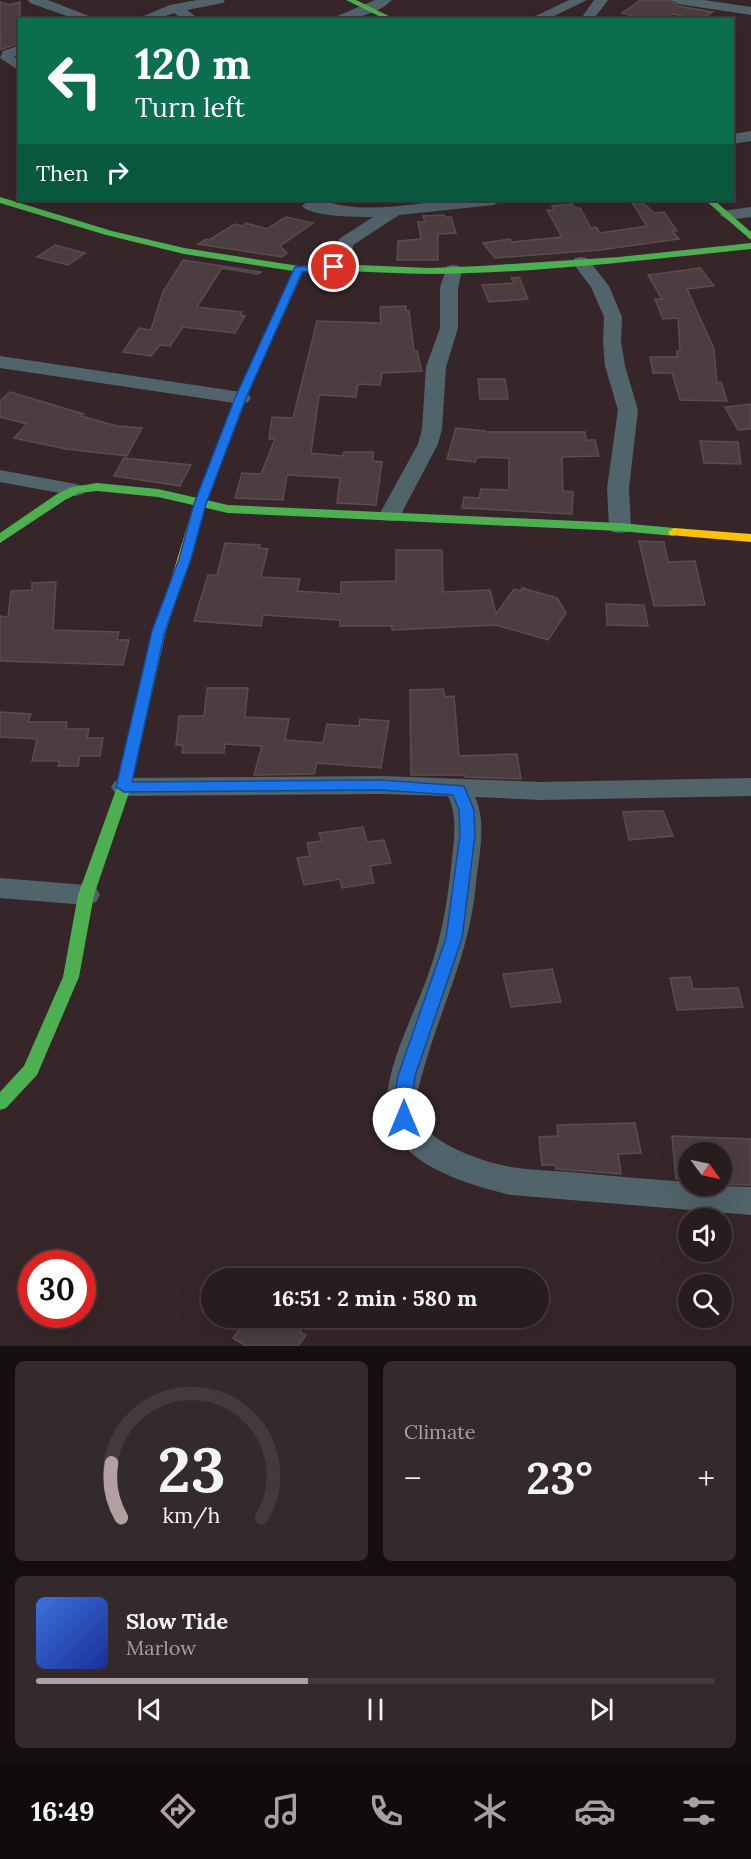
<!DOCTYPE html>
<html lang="en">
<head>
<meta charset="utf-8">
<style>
  :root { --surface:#281c1f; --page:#34292c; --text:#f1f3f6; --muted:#a5a1a4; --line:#443a3d; --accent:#b19fa1 }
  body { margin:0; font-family:Lora,serif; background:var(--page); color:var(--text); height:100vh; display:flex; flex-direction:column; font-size:22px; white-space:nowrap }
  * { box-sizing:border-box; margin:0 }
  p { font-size:20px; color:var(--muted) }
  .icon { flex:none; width:33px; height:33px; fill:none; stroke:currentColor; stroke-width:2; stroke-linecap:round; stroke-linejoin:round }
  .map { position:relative; height:1346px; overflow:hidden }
  .sheet { display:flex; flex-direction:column; gap:15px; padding:15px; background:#160f11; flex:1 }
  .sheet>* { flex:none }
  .hud { position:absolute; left:18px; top:18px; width:716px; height:183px; border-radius:0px; box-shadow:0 6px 24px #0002,0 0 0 2px var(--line); background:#0b6e4f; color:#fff; overflow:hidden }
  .needle { width:39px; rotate:123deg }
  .controls { position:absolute; left:678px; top:1142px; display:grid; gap:12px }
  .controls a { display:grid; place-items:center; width:54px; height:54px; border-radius:50%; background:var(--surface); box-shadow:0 6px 24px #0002,0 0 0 2px var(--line); font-size:30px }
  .speed { position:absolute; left:18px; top:1250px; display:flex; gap:12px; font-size:30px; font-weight:700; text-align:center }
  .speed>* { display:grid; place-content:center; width:78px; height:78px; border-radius:50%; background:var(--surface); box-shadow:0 6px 24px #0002,0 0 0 2px var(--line); line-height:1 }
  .speed .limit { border:9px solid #d22; background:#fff; color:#111 }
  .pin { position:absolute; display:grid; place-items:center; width:51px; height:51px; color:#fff; margin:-26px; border:3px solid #fff; border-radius:50%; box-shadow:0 2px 6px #0007 }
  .me { position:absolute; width:66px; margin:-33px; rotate:0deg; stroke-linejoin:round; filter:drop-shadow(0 0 4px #0008) }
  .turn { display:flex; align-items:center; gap:21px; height:126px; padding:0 18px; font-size:27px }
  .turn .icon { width:78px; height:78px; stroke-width:2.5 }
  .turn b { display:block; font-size:42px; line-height:51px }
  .then { display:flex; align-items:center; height:57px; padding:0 18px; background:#0003; gap:12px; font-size:22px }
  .big { font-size:45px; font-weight:700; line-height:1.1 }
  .sheet .tile { flex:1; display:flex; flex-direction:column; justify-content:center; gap:9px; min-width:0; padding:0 21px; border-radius:9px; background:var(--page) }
  .sheet .dial { align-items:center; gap:0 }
  .dial svg { height:156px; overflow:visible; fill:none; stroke:var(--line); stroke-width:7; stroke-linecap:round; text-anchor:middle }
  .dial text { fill:var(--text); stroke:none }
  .song { display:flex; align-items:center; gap:18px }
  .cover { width:72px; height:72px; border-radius:9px; background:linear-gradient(135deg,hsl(220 70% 55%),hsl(230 70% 35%)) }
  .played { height:6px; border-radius:3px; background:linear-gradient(90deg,var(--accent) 40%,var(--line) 40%) }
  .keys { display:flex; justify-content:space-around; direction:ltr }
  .heat { display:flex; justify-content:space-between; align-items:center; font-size:33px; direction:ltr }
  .sheet .tiles { flex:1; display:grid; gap:15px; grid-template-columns:1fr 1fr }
  .tile:last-child { grid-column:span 2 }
  .trip { position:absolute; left:201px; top:1268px; width:348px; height:60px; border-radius:30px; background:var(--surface); box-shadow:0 6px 24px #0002,0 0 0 2px var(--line); font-weight:700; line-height:60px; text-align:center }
  .tab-bar { display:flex; height:96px; justify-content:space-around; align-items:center; background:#100b0c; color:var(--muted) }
  .tab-bar .icon { width:42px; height:42px }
  .tab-bar .selected { color:var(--accent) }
  .tab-bar b { font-size:27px; color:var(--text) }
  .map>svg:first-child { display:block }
  .building { fill:#4c3e40; stroke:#5a4c4f; stroke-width:1.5 }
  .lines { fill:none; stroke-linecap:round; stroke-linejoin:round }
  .street { fill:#51636b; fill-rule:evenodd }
  .fast { fill:#4caf50; fill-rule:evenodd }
  .slow { fill:#ffc107; fill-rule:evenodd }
  .route { fill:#1a73e8; stroke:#114b97; stroke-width:1.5 }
</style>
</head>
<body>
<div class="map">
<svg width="751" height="1346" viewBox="0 0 751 1346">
  <rect width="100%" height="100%" fill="#362629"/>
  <path class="building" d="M641,0h28l9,6 35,6 -14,8 -26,-6 -8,6h-17l-26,-7z
    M0,2l10,3 10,-3v41l-20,7z
    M633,200h7l14,13 10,-1 13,19h-5l7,8 -79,11 -105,8 -12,-15 27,-4 2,3 50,-5 -15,-27h7l-2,-4 20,-2 3,4h5l11,20 5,-1 4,6 47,-7 -16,-25z
    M444,215l1,2h6l5,16 -18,1v26h-41l1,-19 23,-2 -3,-17h7l-2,-6z
    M286,217l27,6 -33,23 7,7 -5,4 -84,-13 8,-5 3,1 26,-16 7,2 4,-3 21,6z
    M55,245l30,8 -17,12 -31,-8z
    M183,260l78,12 -3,2 -36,-6 -25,39 45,5 -2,3 5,1 -10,17 -52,-6 -13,19 -10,-1 -9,11 -28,-4 16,-24 12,2 12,-38z
    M700,268l14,18 -27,3 27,60 3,34 4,-1 6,19 -47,-1 -8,-27h-19l-3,-16h27v-6h3l-2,-33 -15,1 -8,-20h7l-14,-24z
    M519,277l9,22 -39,3 -7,-17 33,-2 -4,-5z
    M406,306v5h3l5,40h3l5,20 -40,2 -2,12 -22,-1 -2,13 -37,-2 -8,58 32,3 1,-4h29v9l9,1 -6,43 -39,-2 3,-25 -53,-3 -4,25 -48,-2 7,-25 19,1 14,-35h-6l3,-22 21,1 24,-97 64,2 -1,-16z
    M478,379h27l3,20h-28z
    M10,392l74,22 -3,2 36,10 25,2 -15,28 -61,-7 -52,-11 13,-14 -27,-7v-16z
    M751,404v25l-13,1 -13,-23z
    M456,428l29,3v1h100l1,8h9l4,16 -37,1 1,34 10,1 -1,22 -110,-6 2,-11 15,1 2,-9 28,1v-32l-32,-1 -2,5 -28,-3z
    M700,441l38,1 3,22 -37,-1z
    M124,458l67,7 -11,21 -66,-10z
    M639,541l25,1 4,20 27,-1 10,44 -51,1z
    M225,543l35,2 -1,3 9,1 -7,28 39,2 -3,12 44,3v-12l55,-1v-31h46l1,42 47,-2 6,24 18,-25 7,2 1,-3 35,10 9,15 -18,27 -52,-15 -104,5v-4h-52v-6l-77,-5 -2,11 -67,-5 14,-46h9z
    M56,582l-3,48 66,2 -2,8h12l-6,25 -123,-4v-45l8,1 3,-26 21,-1v-7z
    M606,604l38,1 4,21 -41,-1z
    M207,688h41l-3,29 44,2 -4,21 38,3 4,-19 32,2 1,-7 29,2 -8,47 -64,-5 -3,11 -60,1 8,-29 -37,-2 -1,9h-42l1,-8h-7l3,-29h25z
    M443,689l2,8 9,-1 5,60 58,-2 4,25 -56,-2v-2h-54l-1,-85z
    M0,712l31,2 -3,8h39l-1,7h23l-2,9h16l-3,18h-20l-2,10h-20l1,-5h-27l5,-22 -37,-2z
    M643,811h20l10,25 -44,4 -6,-28z
    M363,827l4,15 17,-2 7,23 -21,3 4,17 -32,5 -2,-9 -36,6 -7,-27 13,-2 -3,-13 15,-2 -3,-8z
    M552,969l9,33 -50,5 -8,-33z
    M690,977l3,12 45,-1 5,19 -66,3 -7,-32z
    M635,1123l6,30 -23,1 3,20 -65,-5 -1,-4h-13l-3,-28 19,-1 -1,-11z
    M672,1136l79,3v46l-29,-1v-32h-34v28l-12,-1z
    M249,1317h48l10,6 -7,9 6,3 -8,11h-52l-13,-8z"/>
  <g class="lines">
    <path class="street" d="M28,0h20l51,20h-21l-48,-17z
      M197,0h28l-2,3 -36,7 13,10h-16l-10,-7 -19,7h-21l36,-15z
      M375,0h17c-16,16 -43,20 -64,20z
      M569,0h18l-41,20h-19z
      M594,0h14l-15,20h-13z
      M671,0h33l47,7v8l-73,-11z
      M20,45v9l-6,3 6,3v11l-20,-13 3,-7z
      M751,131v10l-19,3v-10z
      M450,200h52l-8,5 -95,10 -46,30 -1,10 -12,16h-12l-3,-4 9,-12 5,-16 34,-22c-15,0 -62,0 -71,-11 8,-10 33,-1 45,0 33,5 70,-3 103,-6z
      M751,207v10l-23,3 -8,-5 2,-4z
      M581,257l6,1 22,28 13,31 -1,24 4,25 13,44 -9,78 2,39 -3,5 -8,1 -8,-1 -3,-5 -2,-39 11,-78 -13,-44 -2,-25 1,-24 -13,-30 -19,-25 3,-4z
      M453,265l6,1 3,4 -4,18v40l-12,39 -4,62 -4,15 -40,76 -8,1 -8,-1 -3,-5 39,-71 4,-15 4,-62 14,-39v-40l7,-22z
      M0,356l241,36 7,2 3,4 -3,4 -7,2 -241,-36z
      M0,470l76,14 7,2 4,4 -4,4 -7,2 -76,-14z
      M381,776l160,6 210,-4v18l-210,4 -66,-3c12,26 4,58 1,86 -6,71 -36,125 -54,192 -4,13 -8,32 -2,45 12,25 66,43 91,47 20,3 40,4 59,5 40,4 79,7 118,10v3l63,2v28l-240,-20c-49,-12 -130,-35 -124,-99 4,-40 28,-84 41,-121 13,-35 19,-70 23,-107 2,-24 8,-49 -3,-72l-67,-2 -257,2 -9,-3 -4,-6 4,-6 9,-3z
      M0,878l86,7 10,3 4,7 -4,7 -10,3 -86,-7z"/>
    <path class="fast" d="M346,0h10l41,20h-10z
      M0,197l112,34 72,17 115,18 35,-2 96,4 50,-2 139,-9 132,-14v6c-106,11 -213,24 -320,25 -43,0 -85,-5 -128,-2l-54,119 -5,3 -5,-3 54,-120 -109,-17 -78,-19 -106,-32z
      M705,200h9l37,32v8z
      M97,483l61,6 70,16 392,18 54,5 6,4 -6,4 -54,-5 -392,-18 -70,-16 -61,-6 -18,2 -14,7 -65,43v-10l57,-39 15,-7z
      M176,579l6,4 -16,48 -35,156 -37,108 -15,82 -42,98 -31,33 -6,2v-18l24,-26 39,-89 15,-82 39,-108 35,-156 18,-48z"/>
    <path class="slow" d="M244,388l5,3 -43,113 -24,79 -2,3h-8l-2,-3 24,-79 45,-113z
      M674,528l77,6v8l-81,-7 -2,-3z"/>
  </g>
  <path class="route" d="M334,264l4,1v5l-36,2 -56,126 -40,106 -15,55 -26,72 -33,151 249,-2 83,6 10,24 1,25 -13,103 -47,138 -3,25 1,18 -2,5 -7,2 -6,-2 -4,-23 4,-25 48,-138 14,-103 -1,-25 -6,-15 -72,-5 -257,2 -8,-5 36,-156 27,-72 15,-55 41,-106 60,-131z"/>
</svg>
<div class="controls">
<a><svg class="needle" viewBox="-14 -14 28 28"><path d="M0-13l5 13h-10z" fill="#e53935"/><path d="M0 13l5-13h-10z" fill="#a5a1a4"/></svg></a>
<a><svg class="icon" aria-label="sound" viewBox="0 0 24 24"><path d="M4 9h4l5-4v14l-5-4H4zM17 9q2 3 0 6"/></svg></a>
<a><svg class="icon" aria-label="search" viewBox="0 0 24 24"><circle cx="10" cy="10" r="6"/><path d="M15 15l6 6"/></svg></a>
</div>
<div class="speed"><div class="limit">30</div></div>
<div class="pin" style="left:334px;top:267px;background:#d93025"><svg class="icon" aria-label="arrive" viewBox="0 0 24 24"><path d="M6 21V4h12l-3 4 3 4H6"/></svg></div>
<svg class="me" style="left:404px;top:1119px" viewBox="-20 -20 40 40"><circle r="19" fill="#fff"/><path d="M0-13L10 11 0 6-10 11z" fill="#1a73e8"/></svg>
<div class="trip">16:51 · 2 min · 580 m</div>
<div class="hud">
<div class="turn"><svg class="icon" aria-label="left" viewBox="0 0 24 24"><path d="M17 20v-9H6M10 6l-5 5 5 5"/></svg><div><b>120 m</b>Turn left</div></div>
<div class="then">Then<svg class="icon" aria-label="right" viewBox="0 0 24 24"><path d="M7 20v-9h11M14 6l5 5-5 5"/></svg></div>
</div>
</div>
<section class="sheet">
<div class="tiles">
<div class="tile dial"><svg viewBox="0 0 100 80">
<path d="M14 69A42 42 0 1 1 86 69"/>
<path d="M14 69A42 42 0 0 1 9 41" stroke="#b19fa1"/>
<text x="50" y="56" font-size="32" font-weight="700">23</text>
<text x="50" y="72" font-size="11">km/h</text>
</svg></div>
<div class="tile"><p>Climate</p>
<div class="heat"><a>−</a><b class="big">23°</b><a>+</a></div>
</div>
<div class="tile">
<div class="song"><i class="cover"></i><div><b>Slow Tide</b><p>Marlow</p></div></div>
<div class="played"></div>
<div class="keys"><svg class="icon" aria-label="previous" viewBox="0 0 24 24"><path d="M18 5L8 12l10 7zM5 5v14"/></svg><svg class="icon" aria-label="pause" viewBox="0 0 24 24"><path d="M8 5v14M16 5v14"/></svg><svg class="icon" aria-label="next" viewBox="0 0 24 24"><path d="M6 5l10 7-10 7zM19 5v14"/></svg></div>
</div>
</div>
</section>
<nav class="tab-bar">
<b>16:49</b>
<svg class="icon selected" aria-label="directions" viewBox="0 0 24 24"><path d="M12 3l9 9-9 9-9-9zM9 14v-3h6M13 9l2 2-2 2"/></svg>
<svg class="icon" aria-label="music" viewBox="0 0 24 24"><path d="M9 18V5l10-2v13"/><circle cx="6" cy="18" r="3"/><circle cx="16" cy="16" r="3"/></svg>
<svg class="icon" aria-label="phone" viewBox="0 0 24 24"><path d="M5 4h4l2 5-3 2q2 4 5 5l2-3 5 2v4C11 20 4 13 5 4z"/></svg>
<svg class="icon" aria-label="climate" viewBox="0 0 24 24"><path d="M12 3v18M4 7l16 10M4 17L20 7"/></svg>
<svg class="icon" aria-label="car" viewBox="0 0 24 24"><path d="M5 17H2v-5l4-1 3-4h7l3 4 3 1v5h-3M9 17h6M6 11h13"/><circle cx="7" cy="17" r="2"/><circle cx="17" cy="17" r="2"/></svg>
<svg class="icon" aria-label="filters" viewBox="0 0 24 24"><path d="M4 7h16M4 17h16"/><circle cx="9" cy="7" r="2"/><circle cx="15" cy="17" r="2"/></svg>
</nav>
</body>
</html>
